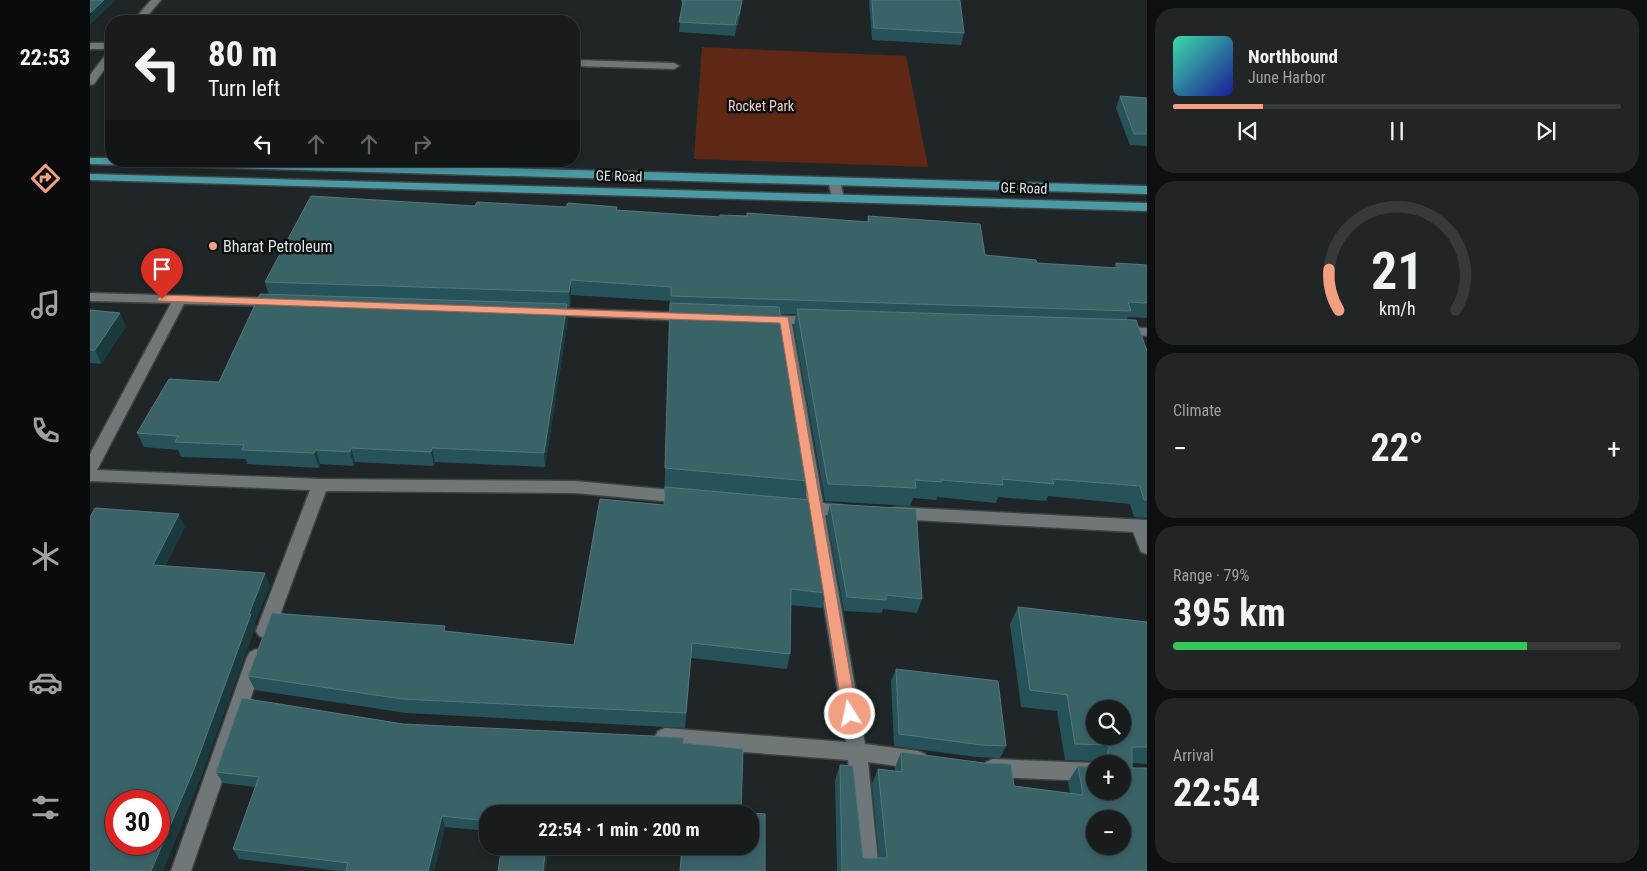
<!DOCTYPE html>
<html lang="en">
<head>
<meta charset="utf-8">
<style>
  :root { --surface:#181c1d; --page:#212526; --text:#f1f3f6; --muted:#9fa1a4; --line:#363a3b; --accent:#f39f82 }
  body { margin:0; font-family:"Roboto Condensed",sans-serif; background:var(--page); color:var(--text); height:100vh; display:flex; flex-direction:column; font-size:19px; white-space:nowrap }
  * { box-sizing:border-box; margin:0 }
  p { font-size:16px; color:var(--muted) }
  .icon { flex:none; width:28px; height:28px; fill:none; stroke:currentColor; stroke-width:2; stroke-linecap:round; stroke-linejoin:round }
  .map { position:relative; flex:1; overflow:hidden }
  .panel { display:flex; flex-direction:column; gap:8px; padding:8px; background:#0d0f10; width:500px }
  .panel>* { flex:none }
  .guide { position:absolute; left:15px; top:15px; width:475px; height:152px; border-radius:20px; box-shadow:0 2px 8px #0003,0 0 0 1px var(--line); background:#181c1d; color:var(--text); overflow:hidden }
  .tools { position:absolute; left:996px; top:700px; display:grid; gap:10px }
  .tools a { display:grid; place-items:center; width:45px; height:45px; border-radius:50%; background:var(--surface); box-shadow:0 2px 8px #0003,0 0 0 1px var(--line); font-size:25px }
  .speed { position:absolute; left:15px; top:790px; display:flex; gap:10px; font-size:25px; font-weight:700; text-align:center }
  .speed>* { display:grid; place-content:center; width:65px; height:65px; border-radius:50%; background:var(--surface); box-shadow:0 2px 8px #0003,0 0 0 1px var(--line); line-height:1 }
  .speed .limit { border:8px solid #d22; background:#fff; color:#111 }
  .pin { position:absolute; display:grid; place-items:center; width:42px; height:42px; color:#fff; margin:-51px -21px; border-radius:50% 50% 50% 0; rotate:-45deg; box-shadow:0 0 5px #0007 }
  .pin .icon { rotate:45deg }
  .me { position:absolute; width:55px; margin:-28px; rotate:350deg; stroke-linejoin:round; filter:drop-shadow(0 0 4px #0008) }
  .turn { display:flex; align-items:center; gap:18px; height:105px; padding:0 20px; font-size:22px }
  .turn .icon { width:65px; height:65px; stroke-width:2.5 }
  .turn b { display:block; font-size:35px; line-height:42px }
  .lanes { display:flex; align-items:center; height:48px; padding:0 20px; background:#0003; justify-content:center; gap:25px; direction:ltr }
  .lanes .off { opacity:.35 }
  .big { font-size:38px; font-weight:700; line-height:1.1 }
  .panel .widget { flex:1; display:flex; flex-direction:column; justify-content:center; gap:8px; min-width:0; padding:0 18px; border-radius:20px; background:var(--page) }
  .panel .dial { align-items:center; gap:0 }
  .dial svg { height:130px; overflow:visible; fill:none; stroke:var(--line); stroke-width:7; stroke-linecap:round; text-anchor:middle }
  .dial text { fill:var(--text); stroke:none }
  .song { display:flex; align-items:center; gap:15px }
  .cover { width:60px; height:60px; border-radius:8px; background:linear-gradient(135deg,hsl(160 70% 55%),hsl(240 70% 35%)) }
  .played { height:5px; border-radius:2px; background:linear-gradient(90deg,var(--accent) 20%,var(--line) 20%) }
  .keys { display:flex; justify-content:space-around; direction:ltr }
  .heat { display:flex; justify-content:space-between; align-items:center; font-size:28px; direction:ltr }
  .charge { height:8px; border-radius:4px; background:linear-gradient(90deg,#34c759 79%,var(--line) 0) }
  .trip { position:absolute; left:389px; top:805px; width:280px; height:50px; border-radius:20px; background:var(--surface); box-shadow:0 2px 8px #0003,0 0 0 1px var(--line); font-weight:700; line-height:50px; text-align:center }
  main { display:flex; flex:1; min-height:0 }
  .dock { display:flex; flex-direction:column; width:90px; justify-content:space-around; align-items:center; background:#0a0b0c; color:var(--muted) }
  .dock .icon { width:35px; height:35px }
  .dock .current { color:var(--accent) }
  .dock b { font-size:22px; color:var(--text) }
  .map>svg:first-child { display:block }
  .green { fill:#5e2814 }
  .lines { fill:none; stroke-linecap:round; stroke-linejoin:round }
  .minor-casing { stroke:#3d4243; stroke-width:3 }
  .major-casing { stroke:#3d4243; stroke-width:3 }
  .minor { fill:#6f7778; fill-rule:evenodd }
  .major { fill:#499aa4; fill-rule:evenodd }
  .wall { fill:#265359 }
  .shaded-wall { fill:#1b3a3e }
  .building { fill:#3a6368; stroke:#54777b; fill-rule:evenodd }
  .route { fill:#f39f82; stroke:#9e6754 }
  .poi-dot { fill:#f39f82; stroke:#0c0f0f; stroke-width:2 }
  .labels { text-anchor:middle; stroke-width:5; stroke-linejoin:round; paint-order:stroke }
  .far-park-label { font-size:14px; fill:#f9d3c6; stroke:#0c0f0f }
  .far-street-label { font-size:14px; fill:#e0e4e5; stroke:#0c0f0f }
  .poi-label { font-size:16px; fill:#e0e4e5; stroke:#0c0f0f; text-anchor:start }
</style>
</head>
<body>
<main>
<nav class="dock">
<b>22:53</b>
<svg class="icon current" aria-label="directions" viewBox="0 0 24 24"><path d="M12 3l9 9-9 9-9-9zM9 14v-3h6M13 9l2 2-2 2"/></svg>
<svg class="icon" aria-label="music" viewBox="0 0 24 24"><path d="M9 18V5l10-2v13"/><circle cx="6" cy="18" r="3"/><circle cx="16" cy="16" r="3"/></svg>
<svg class="icon" aria-label="phone" viewBox="0 0 24 24"><path d="M5 4h4l2 5-3 2q2 4 5 5l2-3 5 2v4C11 20 4 13 5 4z"/></svg>
<svg class="icon" aria-label="climate" viewBox="0 0 24 24"><path d="M12 3v18M4 7l16 10M4 17L20 7"/></svg>
<svg class="icon" aria-label="car" viewBox="0 0 24 24"><path d="M5 17H2v-5l4-1 3-4h7l3 4 3 1v5h-3M9 17h6M6 11h13"/><circle cx="7" cy="17" r="2"/><circle cx="17" cy="17" r="2"/></svg>
<svg class="icon" aria-label="filters" viewBox="0 0 24 24"><path d="M4 7h16M4 17h16"/><circle cx="9" cy="7" r="2"/><circle cx="15" cy="17" r="2"/></svg>
</nav>
<div class="map">
<svg width="1057" height="871" viewBox="0 0 1057 871">
  <rect width="100%" height="100%" fill="#202627"/>
  <path class="green" d="M612,47l204,9 22,111 -234,-8z"/>
  <g class="lines">
    <defs>
      <path id="minor" d="M61,0h10l-18,21h-10z
        M0,43h21v6h-21z
        M21,51v9l-17,24 -4,1v-10l18,-23z
        M484,60l100,3 5,3 -5,3 -100,-3z
        M744,178l6,3 4,17 -2,3 -4,1 -6,-4 -4,-17z
        M0,293l186,5 7,4 -7,4 -92,-2 -87,166 223,9 255,2 108,10 6,2 2,4 -2,4 -6,2 -108,-10 -249,-2 -52,140 -3,5 -6,2 -6,-2 -3,-5 54,-141 -220,-9v-27l81,-151 -81,-2z
        M459,308l142,5 5,1 2,3 -2,3 -5,1 -147,-6 -2,-3z
        M671,315l55,2 5,1 2,3 -2,3h-29l31,179 33,4 2,4 -2,4 -6,2 -25,-2 40,229 53,7 7,3 3,6 -3,6 -7,3 -50,-7 11,109h-20l-11,-111 -183,-14 -7,-3 -3,-6 3,-6 7,-3 181,14 -37,-228 -22,-3 -2,-4 2,-4 6,-2 14,1 -29,-178 -22,-2 -2,-3 2,-3z
        M1031,327l26,1v8l-31,-2 -2,-3 2,-3z
        M805,507l252,13v34l-6,-2 -8,-20 -238,-13 -6,-2 -2,-4 2,-4z
        M166,649l6,3 3,5 -74,214h-20l76,-214 3,-5z
        M903,759l102,4 2,1h-2v17l-102,-4 -7,-3 -3,-6 3,-6z"/>
      <path id="major" d="M0,158h21v3h135l901,25v8l-1057,-30z
        M0,174l1057,29v8l-1057,-31z"/>
    </defs>
    <use href="#minor" class="minor-casing"/>
    <use href="#major" class="major-casing"/>
    <use href="#minor" class="minor"/>
    <use href="#major" class="major"/>
  </g>
  <path class="wall" d="M653,0l-5,25h-1l-2,11 -56,-4 3,-30z
    M779,0h91l4,33 -3,12 -89,-5z
    M1030,96l27,2v48l-17,-1 -14,-37z
    M385,206l142,4 103,7 147,5 1,-6 117,39 52,8 77,5 2,-5 31,2v53l-19,-1 -1,2 20,32v167l-13,-1 -4,-13 -82,-8 -2,5 -48,-4 -2,6 -59,-6 -1,3 -23,-2 -3,8 -85,-5 -31,-174 2,-13h-16l28,167 -3,19 21,93 -4,15 -31,-3 -1,49 -3,15 -96,-11 -6,70 -279,-15 -151,-23 -7,-14 198,-45 128,14 90,-140 6,-204 -99,-6 -1,12h-3l1,12 -23,148 -110,-5 -1,4 -79,-4 -1,4 -34,-2 -1,4 -72,-4 -1,-5 -65,-2 -3,-7 -34,-3 -7,-14 82,-51 50,-87 -4,-13z
    M0,310l36,16 -25,38 -11,-1z
    M740,504l92,95 -5,14 -34,-4 -1,4 -38,-2 -17,-93z
    M928,607l129,15v142l-15,-1 15,108h-310l-2,-91 5,-15 23,92 2,1h14l-7,-74 6,-15 17,2v-3l6,-16 113,34 56,7 -2,-11 10,-16 17,25 27,-27h-24l-3,-3 -30,-1 -8,-49 -36,-4 -11,-83z
    M806,669l110,77 -6,12 -24,-1 -82,-11 -3,-65z
    M152,698l161,26 250,12 31,2 -1,5 60,6 -2,63 24,2v57h-85l2,-23 -14,-2h82v-32h-262v17l-43,-4 -11,44h-95l-100,-12 -6,-10 22,-62 -32,-4 -7,-11z"/>
  <path class="shaded-wall" d="M14,0h12l-26,25v-12z
    M652,0h1l-5,25 1,-10z
    M481,280v15l-1,12 -1,-15z
    M477,304l1,15 -23,148 -1,-14z
    M30,313l6,13 -25,38 -6,-14z
    M261,448l4,14 -1,4 -4,-14z
    M342,448l3,14 -1,4 -3,-14z
    M226,450l4,14 -1,4 -5,-15z
    M89,514l6,13 -25,50 -7,-12z
    M175,573l5,13 -15,37 1,3 -56,154 -37,91h-12l98,-257z
    M352,816l3,11 -11,44h-6z
    M456,846h3l-3,25h-3z"/>
  <path class="building" d="M0,0h14l-14,13z
    M592,0h60l-3,15h-2l-2,10 -56,-3 4,-19 -1,-1z
    M782,0h88l4,33 -90,-5z
    M1030,96l27,2v36h-13z
    M221,196l164,10 2,-4 89,5 2,-4 49,4 -1,3 104,7v-2l27,1v-3l122,9 -1,-6 112,8 5,31 51,5 1,3 81,5 -2,-5 31,2v38l-19,-1 3,9 -460,-15v-9l-100,-7 -2,12 -304,-10z
    M170,294l307,10 -23,149 -112,-5 -1,4 -80,-4 -1,4 -34,-2 -2,3 -72,-3 2,-5 -69,-3 3,-6 -41,-3 32,-54 50,3z
    M580,303l109,4 29,174 -143,-13z
    M707,309l339,11 11,31v149h-3l-4,-14 -88,-7 2,5 -52,-5 1,6 -62,-5 1,2 -27,-2 1,8 -88,-4z
    M0,310l30,3 -25,37h-5z
    M575,487l145,13 16,93 -35,-4 -1,65 -98,-11 -6,70 -284,-14 -154,-23 24,-63 173,13 -1,5 130,14 26,-146 64,6z
    M740,504l86,5 6,90 -36,-4v5l-39,-3z
    M5,508l84,6 -26,51 112,8 -16,41h2l-57,155 -43,102h-61v-354zM26,801h43v43h-43z
    M928,607l129,15v125h-15v21h15v103h-305l-2,-106 13,1 10,91 2,1h22l-9,-89 24,3 -1,-20 83,11 27,1 3,22 69,9 -5,-29 17,1v24h27v-27h-15l1,-14 2,-2 -4,-3 -31,-1 -8,-49 -37,-5zM1005,709h27v27h-27zM1005,819h27v27h-27z
    M806,669l102,12 8,65 -24,-1 -83,-11z
    M152,698l161,26 250,12 31,2 -1,5 60,6 -2,63 24,2v57h-85l2,-25h68v-32h-262v7l-46,-5 -14,55h-82l2,-8 -115,-14 26,-72 -43,-5z
    M412,846h44l-3,25h-45z"/>
  <path class="route" d="M72,295l626,22 69,397 -2,5 -5,2 -5,-2 -2,-5 -63,-391 -621,-22 -2,-2z"/>
  <circle class="poi-dot" cx="123" cy="246" r="5"/>
  <g class="labels">
    <g class="far-park-label">
      <text x="671" y="111">Rocket Park</text>
    </g>
    <g class="far-street-label">
      <text transform="translate(529 176) rotate(2)" y="5">GE Road</text>
      <text transform="translate(934 188) rotate(2)" y="5">GE Road</text>
    </g>
    <g class="poi-label">
      <text x="133" y="252">Bharat Petroleum</text>
    </g>
  </g>
</svg>
<div class="tools">
<a><svg class="icon" aria-label="search" viewBox="0 0 24 24"><circle cx="10" cy="10" r="6"/><path d="M15 15l6 6"/></svg></a>
<a>+</a>
<a>−</a>
</div>
<div class="speed"><div class="limit">30</div></div>
<div class="pin" style="left:72px;top:299px;background:#d93025"><svg class="icon" aria-label="arrive" viewBox="0 0 24 24"><path d="M6 21V4h12l-3 4 3 4H6"/></svg></div>
<svg class="me" style="left:760px;top:714px" viewBox="-20 -20 40 40"><circle r="17" fill="#f39f82" stroke="#fff" stroke-width="3"/><path d="M0-11L8 9 0 5-8 9z" fill="#fff"/></svg>
<div class="trip">22:54 · 1 min · 200 m</div>
<div class="guide">
<div class="turn"><svg class="icon" aria-label="left" viewBox="0 0 24 24"><path d="M17 20v-9H6M10 6l-5 5 5 5"/></svg><div><b>80 m</b>Turn left</div></div>
<div class="lanes"><svg class="icon" aria-label="left" viewBox="0 0 24 24"><path d="M17 20v-9H6M10 6l-5 5 5 5"/></svg><svg class="icon off" aria-label="ahead" viewBox="0 0 24 24"><path d="M12 20V5M6 11l6-6 6 6"/></svg><svg class="icon off" aria-label="ahead" viewBox="0 0 24 24"><path d="M12 20V5M6 11l6-6 6 6"/></svg><svg class="icon off" aria-label="right" viewBox="0 0 24 24"><path d="M7 20v-9h11M14 6l5 5-5 5"/></svg></div>
</div>
</div>
<section class="panel">
<div class="widget">
<div class="song"><i class="cover"></i><div><b>Northbound</b><p>June Harbor</p></div></div>
<div class="played"></div>
<div class="keys"><svg class="icon" aria-label="previous" viewBox="0 0 24 24"><path d="M18 5L8 12l10 7zM5 5v14"/></svg><svg class="icon" aria-label="pause" viewBox="0 0 24 24"><path d="M8 5v14M16 5v14"/></svg><svg class="icon" aria-label="next" viewBox="0 0 24 24"><path d="M6 5l10 7-10 7zM19 5v14"/></svg></div>
</div>
<div class="widget dial"><svg viewBox="0 0 100 80">
<path d="M14 69A42 42 0 1 1 86 69"/>
<path d="M14 69A42 42 0 0 1 8 44" stroke="#f39f82"/>
<text x="50" y="56" font-size="32" font-weight="700">21</text>
<text x="50" y="72" font-size="11">km/h</text>
</svg></div>
<div class="widget"><p>Climate</p>
<div class="heat"><a>−</a><b class="big">22°</b><a>+</a></div>
</div>
<div class="widget"><p>Range · 79%</p><b class="big">395 km</b><div class="charge"></div></div>
<div class="widget"><p>Arrival</p><b class="big">22:54</b></div>
</section>
</main>
</body>
</html>
